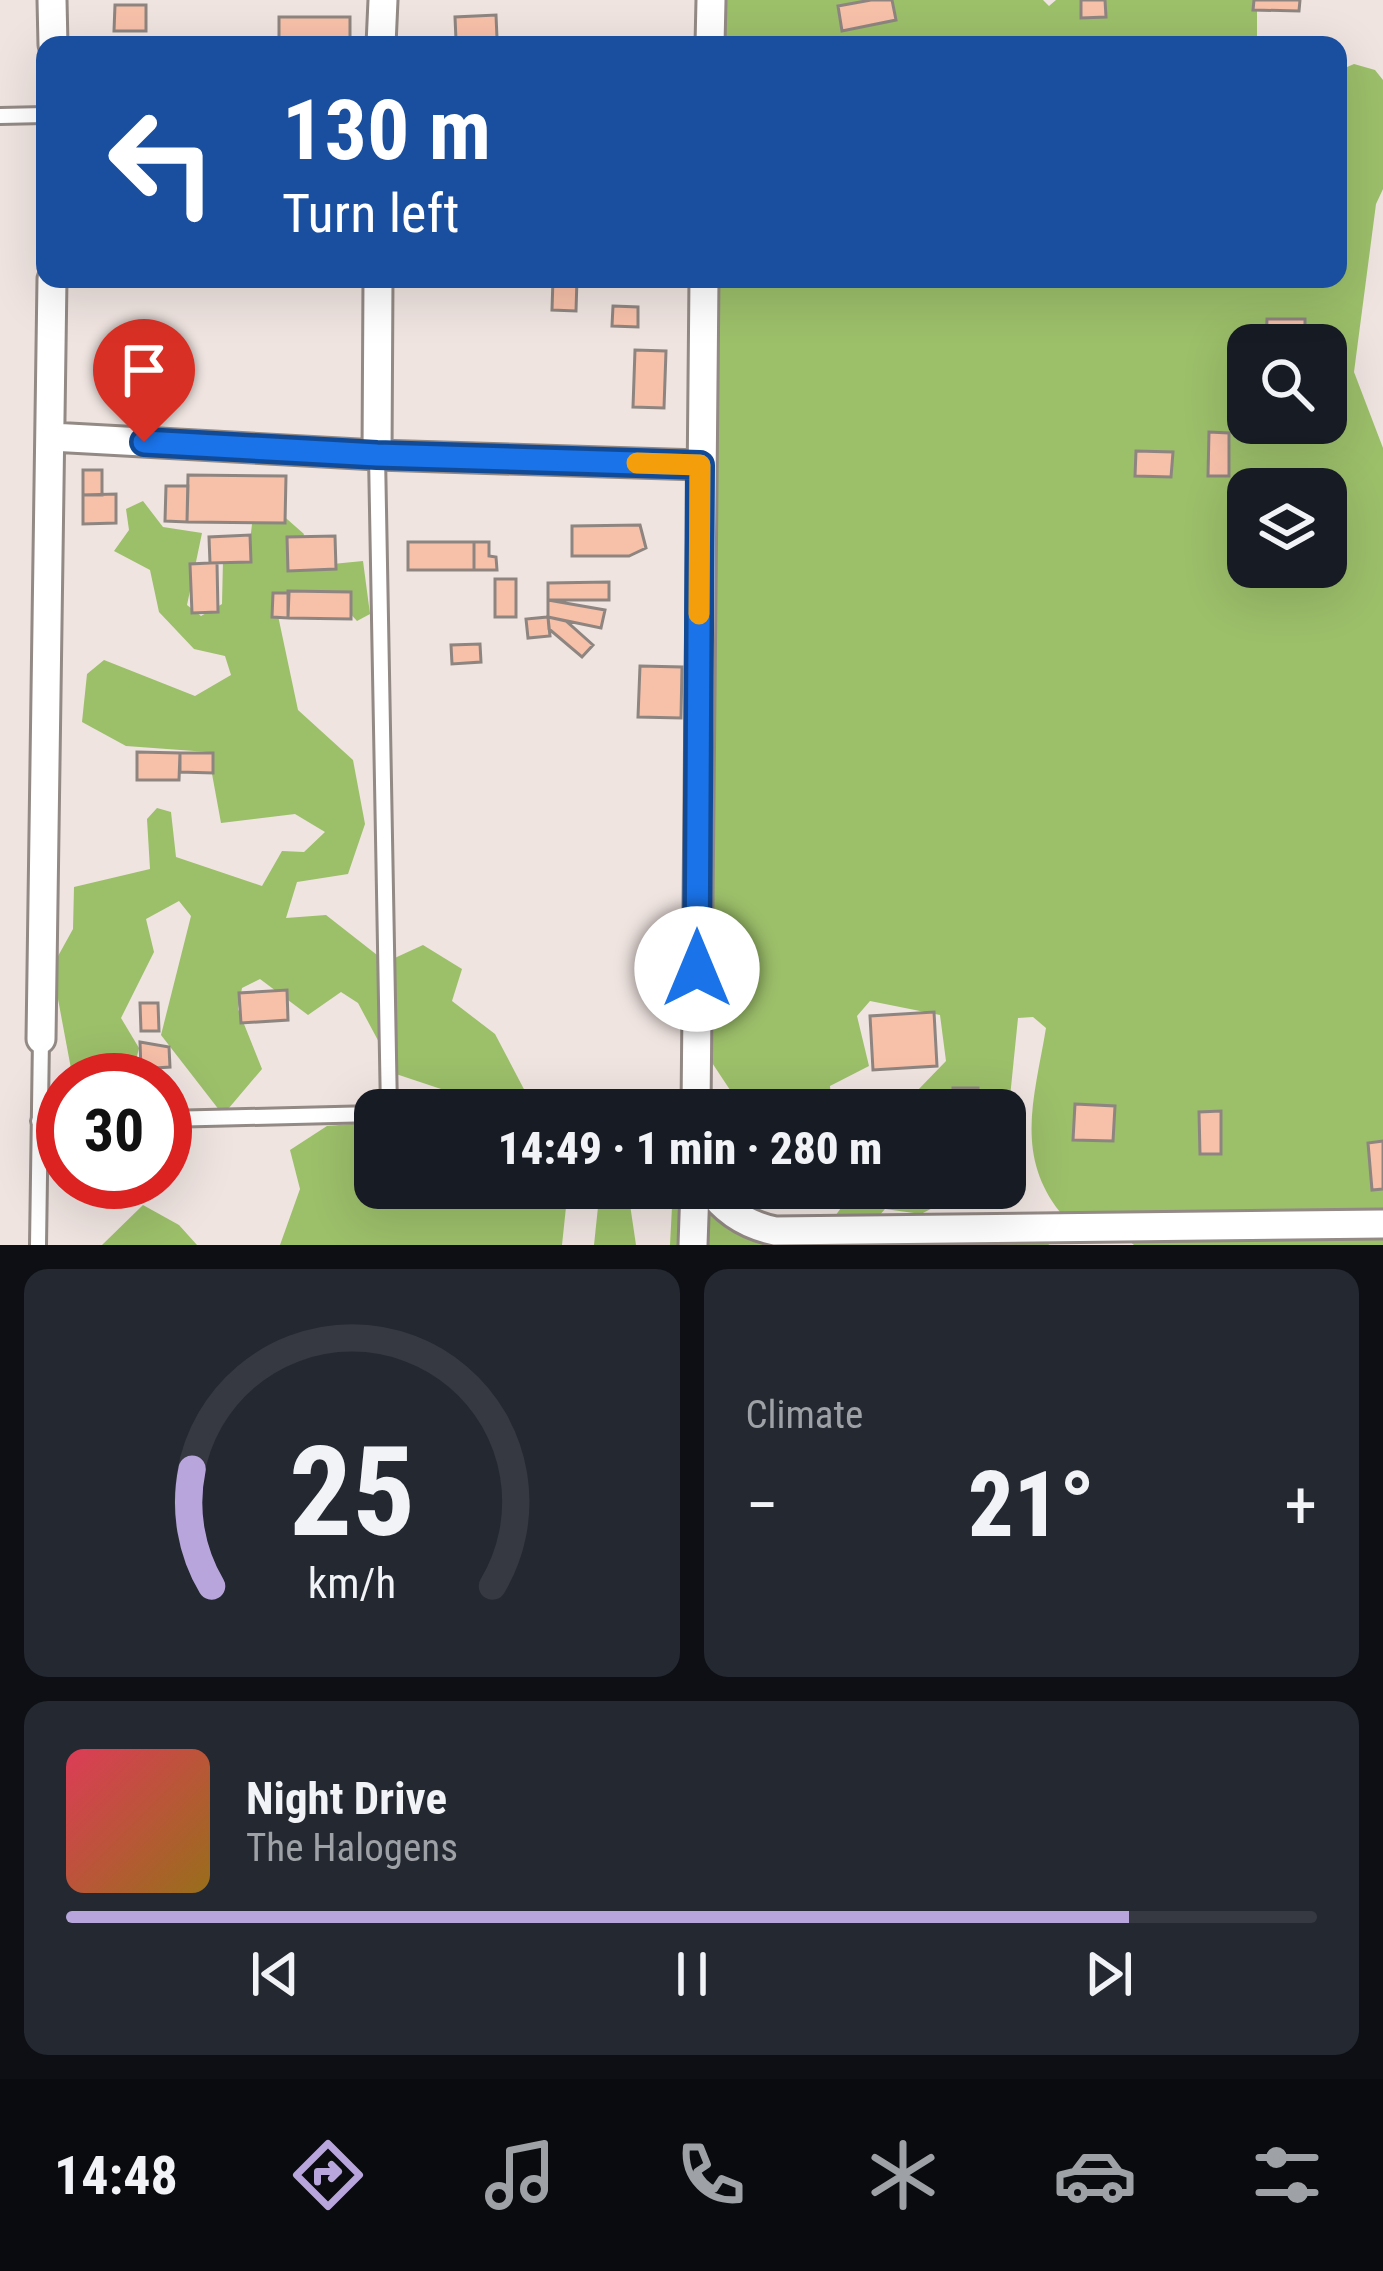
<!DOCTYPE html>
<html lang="en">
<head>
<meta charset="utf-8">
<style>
  :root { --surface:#171b24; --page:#242831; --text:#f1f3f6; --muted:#9ea1a6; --line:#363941; --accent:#b8a5dc }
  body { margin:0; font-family:"Roboto Condensed",sans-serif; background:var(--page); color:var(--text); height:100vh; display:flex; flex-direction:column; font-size:45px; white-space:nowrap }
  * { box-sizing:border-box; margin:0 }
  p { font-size:39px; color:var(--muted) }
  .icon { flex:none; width:66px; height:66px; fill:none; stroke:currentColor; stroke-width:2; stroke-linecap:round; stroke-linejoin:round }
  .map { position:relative; height:1245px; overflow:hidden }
  .details { display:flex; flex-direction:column; gap:24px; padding:24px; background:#0d0f14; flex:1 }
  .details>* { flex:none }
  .banner { position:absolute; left:36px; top:36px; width:1311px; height:252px; border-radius:24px; box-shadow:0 12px 48px #0002; background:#1a4fa0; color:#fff; overflow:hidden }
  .fabs { position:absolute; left:1227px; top:324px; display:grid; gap:24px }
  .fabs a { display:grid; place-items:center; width:120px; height:120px; border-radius:24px; background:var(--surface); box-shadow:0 12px 48px #0002; font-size:60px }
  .speed { position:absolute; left:36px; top:1053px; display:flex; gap:24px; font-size:60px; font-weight:700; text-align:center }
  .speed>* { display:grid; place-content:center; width:156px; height:156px; border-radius:50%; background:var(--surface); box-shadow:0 12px 48px #0002; line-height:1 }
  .speed .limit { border:18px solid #d22; background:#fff; color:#111 }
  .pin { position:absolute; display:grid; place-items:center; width:102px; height:102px; color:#fff; margin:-123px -51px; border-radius:50% 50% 50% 0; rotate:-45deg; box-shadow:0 0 12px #0007 }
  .pin .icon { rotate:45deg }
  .me { position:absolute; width:132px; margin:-66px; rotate:0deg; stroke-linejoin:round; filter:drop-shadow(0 0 9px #0008) }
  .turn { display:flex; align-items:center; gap:42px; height:252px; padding:0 48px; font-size:54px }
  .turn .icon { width:156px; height:156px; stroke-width:2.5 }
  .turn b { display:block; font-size:84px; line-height:102px }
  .big { font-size:90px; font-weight:800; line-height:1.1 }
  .details .card { flex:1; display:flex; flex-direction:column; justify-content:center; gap:18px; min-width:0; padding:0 42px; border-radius:24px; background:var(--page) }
  .details .dial { align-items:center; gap:0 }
  .dial svg { height:312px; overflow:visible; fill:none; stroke:var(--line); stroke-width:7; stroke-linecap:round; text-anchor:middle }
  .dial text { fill:var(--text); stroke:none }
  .song { display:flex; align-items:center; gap:36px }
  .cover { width:144px; height:144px; border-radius:18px; background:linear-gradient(135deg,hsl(350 70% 55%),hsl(40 70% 35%)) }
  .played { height:12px; border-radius:6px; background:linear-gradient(90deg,var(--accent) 85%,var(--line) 85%) }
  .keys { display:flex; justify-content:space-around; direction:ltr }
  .heat { display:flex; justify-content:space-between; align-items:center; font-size:66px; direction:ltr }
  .details .tiles { flex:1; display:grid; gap:24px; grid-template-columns:1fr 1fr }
  .card:last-child { grid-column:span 2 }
  .trip { position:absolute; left:354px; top:1089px; width:672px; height:120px; border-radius:24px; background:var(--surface); box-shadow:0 12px 48px #0002; font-weight:800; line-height:120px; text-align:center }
  .tabs { display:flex; height:192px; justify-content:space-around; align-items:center; background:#090b0e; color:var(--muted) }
  .tabs .icon { width:84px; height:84px }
  .tabs .current { color:var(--accent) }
  .tabs b { font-size:54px; color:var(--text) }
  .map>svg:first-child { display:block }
  .forest { fill:#9cbf6a; fill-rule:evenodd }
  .building { fill:#f7c0a9; stroke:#8e8581; stroke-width:3 }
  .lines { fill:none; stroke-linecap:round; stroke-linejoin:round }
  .service-casing { stroke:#938985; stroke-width:20 }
  .minor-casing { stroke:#938985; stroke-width:33 }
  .service { stroke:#fff; stroke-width:14 }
  .minor { stroke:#fff; stroke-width:27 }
  .route-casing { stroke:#114b97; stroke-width:30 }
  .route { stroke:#1a73e8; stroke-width:21 }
  .slow { stroke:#f59e0b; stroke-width:21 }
</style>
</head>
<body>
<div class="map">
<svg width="1383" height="1245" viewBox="0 0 1383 1245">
  <rect width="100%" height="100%" fill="#efe4e0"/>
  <path class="forest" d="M714,0h329l6,6 7,-6h201v45h-545z
    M1354,64l21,6 8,10v109l-7,15 -22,168 29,76v797h-249l-37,-32 -37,-1c-46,-58 -25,-117 -14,-184l-13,-11 -15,1 -8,79 -31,10 -18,-15 -31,18 -13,-19 29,-30 -6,-46 -70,-14 -13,15 12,50 -39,20 2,24h-92v-5l-51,-77 27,-460 -8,-289h630v-208zM1248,345h78v78h-78zM1248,489h78v78h-78z
    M143,501l20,26 39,6 -15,72 14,11 21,-12 1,-44 26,-10 3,-26 27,-12 25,22 -12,34 71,-7 7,53 -13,7 -22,-24 -62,-5 25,118 55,50 12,64 -17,50 -51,8 -11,36 40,-3 60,47 37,-17 39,24 -10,32 43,33 32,61 31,15h-76l-8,-10 -78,-26 -38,-71 -17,-11 -33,23 -48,-36 -18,9 -4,21 24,60 -39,46 -62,-80 30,-119 -12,-15 -33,18 8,33 -33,66 18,30 -5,21 -62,5 -20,-107 21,-38 1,-42 76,-18 -3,-50 10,-11 14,4 5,45 86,29 20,-35 22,1 21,-20 -30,-18 -74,9 -13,-71 -82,-6 -44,-24 5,-48 17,-14 91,36 36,-21 -6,-19 -31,-7 -35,-37 -9,-42 -36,-19 15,-21 -3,-21z
    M375,1122v66h193l-6,57h-282l20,-56 -10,-39 37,-24z
    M673,1188h30l7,16 47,38 78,-26 21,-28h115l-50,26 -36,-5 -13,15 171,8 6,13h-379z
    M611,1190l18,8 7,47h-42l4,-38z
    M143,1205l36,20 18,20h-95z"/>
  <path class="building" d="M871,0h21l4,20 -54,11 -4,-25z
    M1081,0h24l1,17 -25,1z
    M1254,0h46l-1,11 -46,-1z
    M115,5h31v26h-32z
    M496,15l1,23 -41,2 -1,-23z
    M279,17h71v21l-71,1z
    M553,279h24l-1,32 -24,-1z
    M613,306l25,1v20l-26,-1z
    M1267,319h38v26h-39z
    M635,350l31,1 -2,57 -31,-1z
    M1209,432l20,1v43h-21z
    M1136,451l37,1 -2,25 -36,-1z
    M83,470h19v25h-19z
    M188,475l98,1 -1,47 -98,-1z
    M166,486h22l-1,36 -22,-1z
    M116,494v29l-33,1v-29z
    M640,525l6,23 -17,8h-57v-30z
    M250,535l1,27 -41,1 -1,-26z
    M335,536l1,33 -48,2 -1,-34z
    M408,542h66v28h-66z
    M474,542h15v14l7,1 1,13h-23z
    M210,563h7l1,49 -26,1 -2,-49z
    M495,579h21v38h-21z
    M609,582v18h-61v-17z
    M288,591l63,1v27l-63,-1z
    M273,593h16l-1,25 -16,-1z
    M548,600l57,10 -4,18 -53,-11z
    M548,617l2,19 -22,2 -2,-19z
    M548,617l18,4 27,24 -11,12 -33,-28z
    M480,644l1,18 -29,2 -1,-19z
    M640,666l42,1 -1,51 -43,-1z
    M137,752l43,1 -1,27h-42z
    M180,753h33v20l-33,-1z
    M287,990l1,30 -47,3 -2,-30z
    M140,1003h18l1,28h-18z
    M934,1012l3,54 -64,4 -3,-54z
    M140,1042l29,5 1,20 -29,2z
    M953,1088h25v22h-25z
    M1075,1104l40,2 -2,35 -40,-1z
    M1221,1111v43h-21l-1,-42z
    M1383,1141v48l-11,1 -4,-47z"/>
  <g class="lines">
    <defs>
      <path id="service" d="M0,116l45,-1
        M377,455l12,655
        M537,1110l159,-4
        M165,1119l210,-5
        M39,1121h24
        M38,1245l3,-206"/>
      <path id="minor" d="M52,0l1,45
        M381,45l2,-45
        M710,45l1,-45
        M51,437l326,18 323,10
        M377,455l1,-176
        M41,1039l11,-760
        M696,1110l8,-831
        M709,1188c16,24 38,37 66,43l608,-7
        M693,1245l2,-57"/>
    </defs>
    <use href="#service" class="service-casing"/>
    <use href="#minor" class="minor-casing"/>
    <use href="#service" class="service"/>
    <use href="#minor" class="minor"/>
  </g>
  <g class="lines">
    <defs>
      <path id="route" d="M144,442l233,13 323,10 -3,504"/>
    </defs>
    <use href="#route" class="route-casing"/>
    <use href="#route" class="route"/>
    <path class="slow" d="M637,463l63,2 -1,149"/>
  </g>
</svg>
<div class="fabs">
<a><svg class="icon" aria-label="search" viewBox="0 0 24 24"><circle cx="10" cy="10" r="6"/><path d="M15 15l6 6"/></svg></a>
<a><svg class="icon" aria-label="layers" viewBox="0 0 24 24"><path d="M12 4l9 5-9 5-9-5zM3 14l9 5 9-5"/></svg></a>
</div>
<div class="speed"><div class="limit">30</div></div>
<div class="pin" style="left:144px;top:442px;background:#d93025"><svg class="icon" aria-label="arrive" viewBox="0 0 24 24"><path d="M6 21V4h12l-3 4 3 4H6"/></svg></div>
<svg class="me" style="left:697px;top:969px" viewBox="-20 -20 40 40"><circle r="19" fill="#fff"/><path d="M0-13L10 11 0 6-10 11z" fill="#1a73e8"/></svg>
<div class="trip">14:49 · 1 min · 280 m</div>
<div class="banner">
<div class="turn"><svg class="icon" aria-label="left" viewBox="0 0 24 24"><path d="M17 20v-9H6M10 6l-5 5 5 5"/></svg><div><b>130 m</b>Turn left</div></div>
</div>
</div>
<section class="details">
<div class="tiles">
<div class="card dial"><svg viewBox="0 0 100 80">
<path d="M14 69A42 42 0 1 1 86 69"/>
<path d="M14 69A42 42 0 0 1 9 39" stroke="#b8a5dc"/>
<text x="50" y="56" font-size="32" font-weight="700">25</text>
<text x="50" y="72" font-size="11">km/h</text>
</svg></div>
<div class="card"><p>Climate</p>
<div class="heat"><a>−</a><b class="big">21°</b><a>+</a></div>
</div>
<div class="card">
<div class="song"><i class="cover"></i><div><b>Night Drive</b><p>The Halogens</p></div></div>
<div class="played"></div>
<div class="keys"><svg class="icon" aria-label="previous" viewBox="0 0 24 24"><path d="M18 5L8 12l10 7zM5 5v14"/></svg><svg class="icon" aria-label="pause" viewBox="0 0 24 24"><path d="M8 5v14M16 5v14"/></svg><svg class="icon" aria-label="next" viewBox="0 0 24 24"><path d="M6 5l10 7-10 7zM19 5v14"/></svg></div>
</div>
</div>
</section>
<nav class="tabs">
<b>14:48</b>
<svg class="icon current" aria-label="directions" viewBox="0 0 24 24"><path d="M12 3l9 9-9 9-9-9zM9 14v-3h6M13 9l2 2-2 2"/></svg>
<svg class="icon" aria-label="music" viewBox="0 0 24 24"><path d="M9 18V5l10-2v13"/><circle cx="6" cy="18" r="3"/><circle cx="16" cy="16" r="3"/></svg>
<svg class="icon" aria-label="phone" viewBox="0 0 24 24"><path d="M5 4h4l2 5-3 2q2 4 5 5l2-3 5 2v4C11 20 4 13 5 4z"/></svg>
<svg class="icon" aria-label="climate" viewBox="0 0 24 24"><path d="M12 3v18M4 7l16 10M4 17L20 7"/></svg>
<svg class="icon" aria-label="car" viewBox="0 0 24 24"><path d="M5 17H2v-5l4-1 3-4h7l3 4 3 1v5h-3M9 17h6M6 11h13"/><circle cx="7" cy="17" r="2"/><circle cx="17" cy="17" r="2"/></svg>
<svg class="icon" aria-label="filters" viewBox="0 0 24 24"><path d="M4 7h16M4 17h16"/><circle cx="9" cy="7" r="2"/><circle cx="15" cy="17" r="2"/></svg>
</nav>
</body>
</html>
